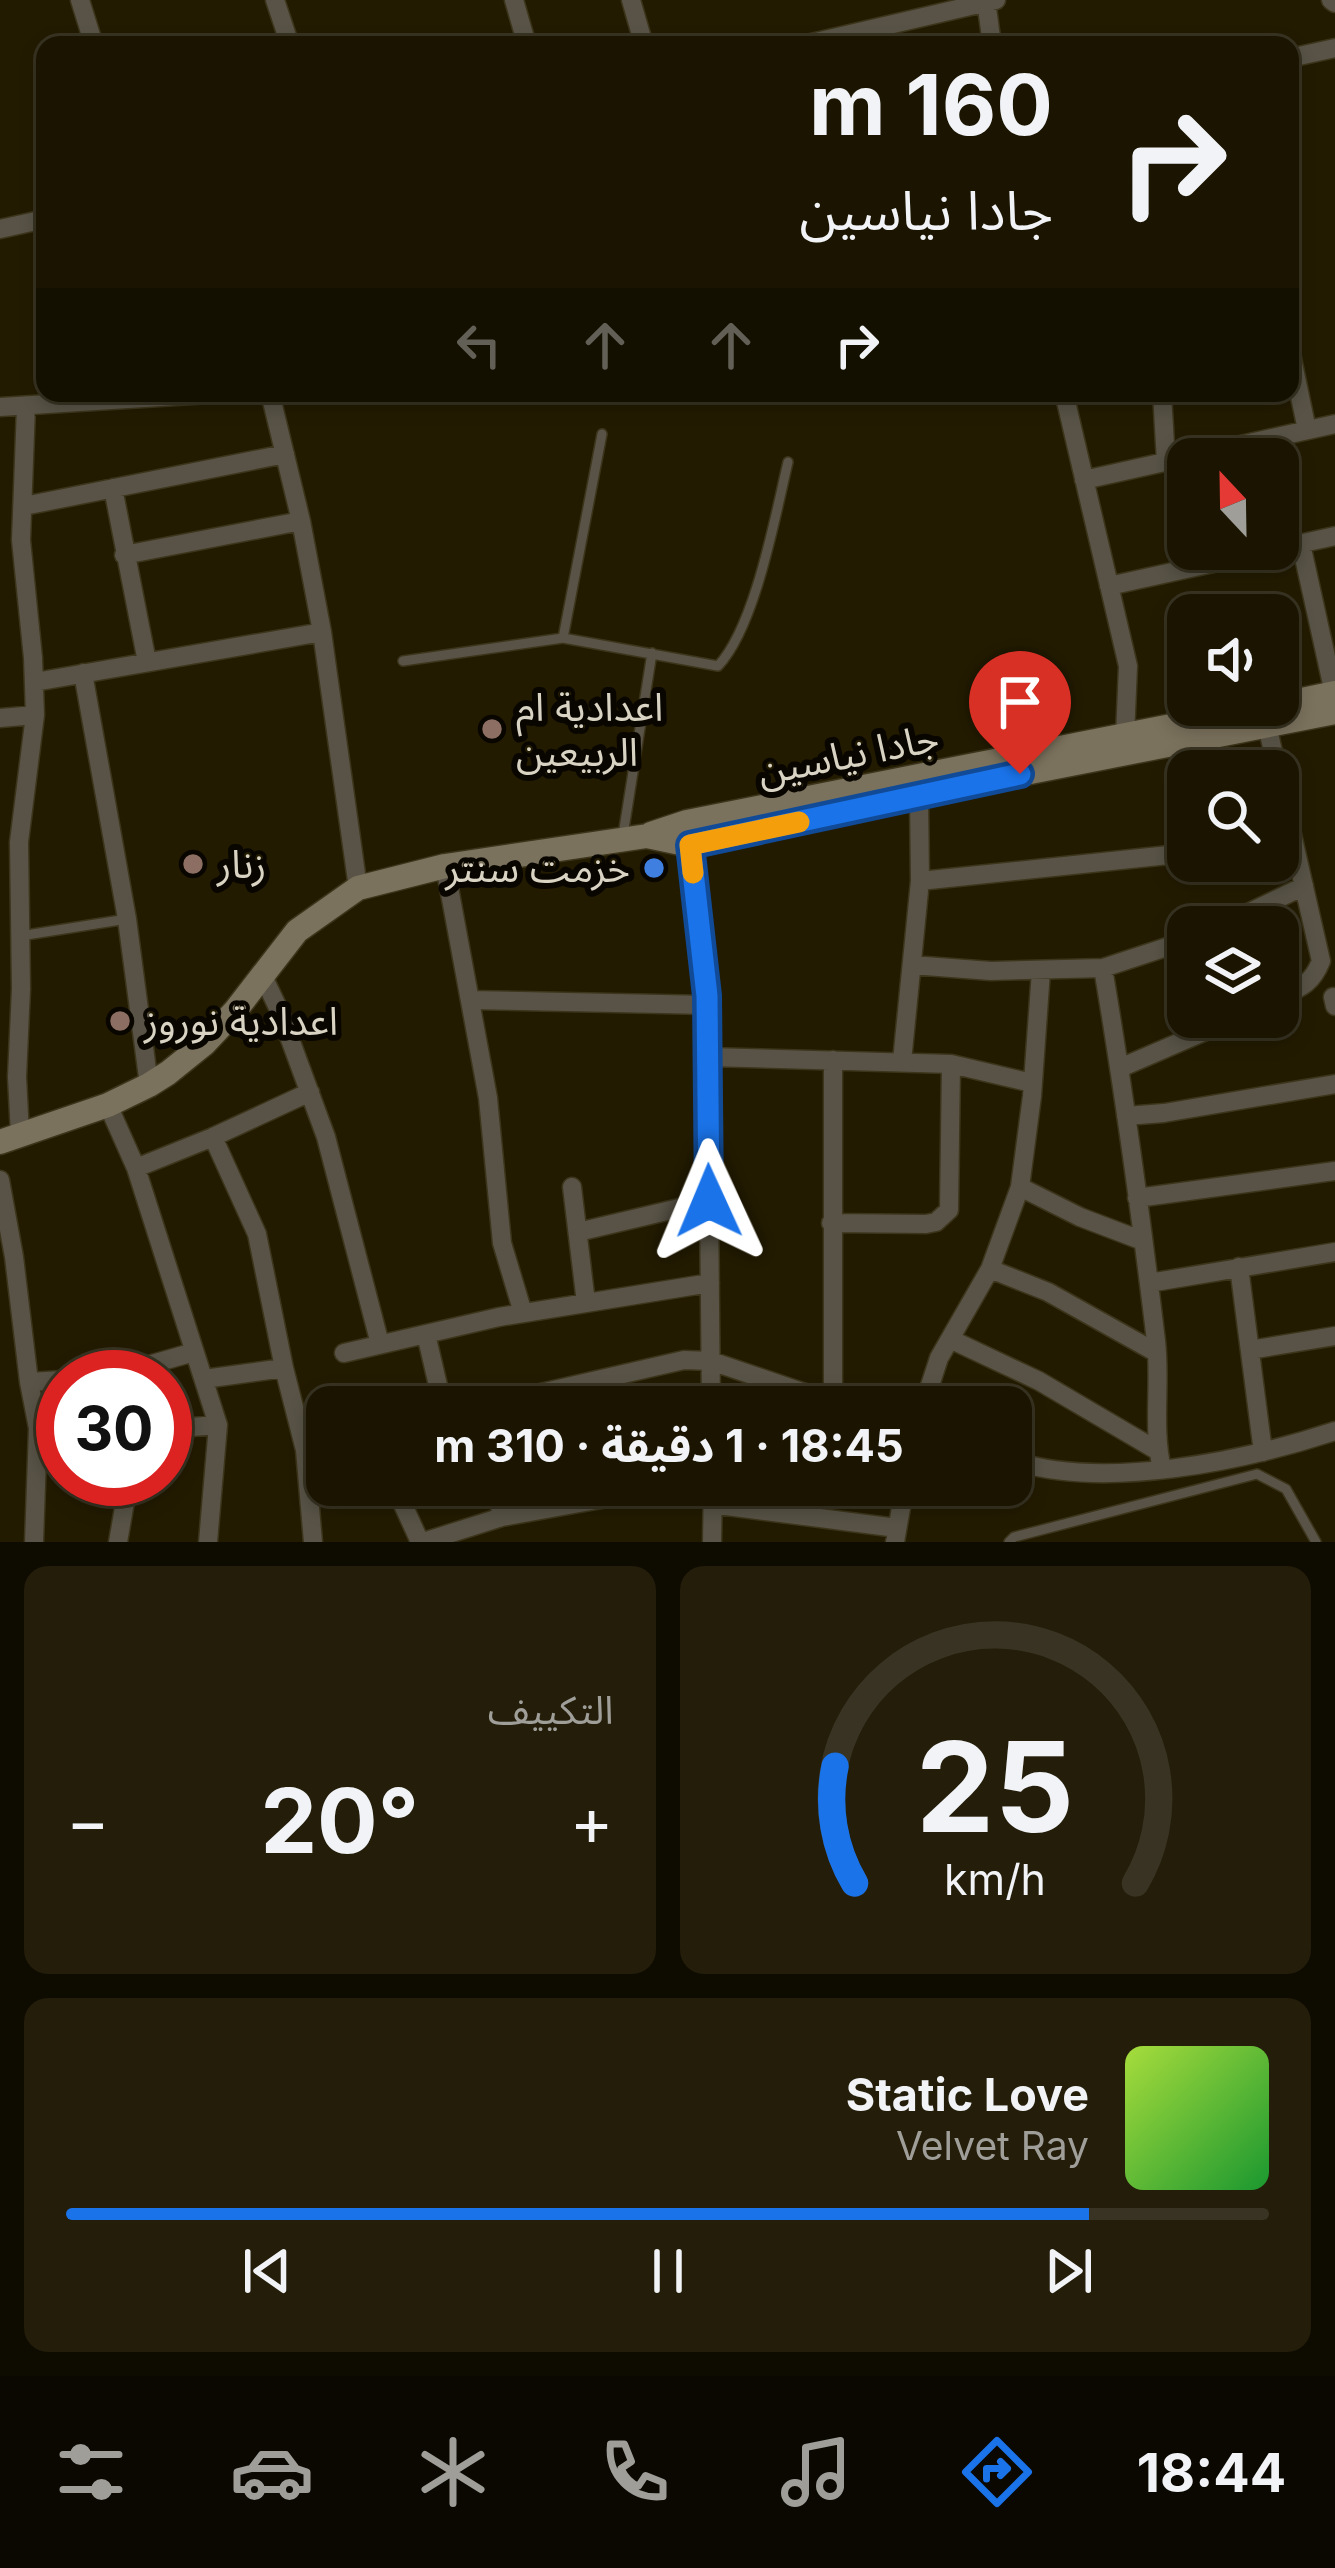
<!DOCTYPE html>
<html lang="ar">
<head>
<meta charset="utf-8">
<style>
  :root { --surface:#1a1400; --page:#231d0a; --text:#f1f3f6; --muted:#9f9e99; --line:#383322; --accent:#1a73e8 }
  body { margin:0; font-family:Inter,"Noto Sans Arabic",sans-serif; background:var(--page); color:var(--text); direction:rtl; height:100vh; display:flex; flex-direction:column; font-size:45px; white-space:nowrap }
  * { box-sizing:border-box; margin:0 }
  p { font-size:39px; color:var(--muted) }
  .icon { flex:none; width:66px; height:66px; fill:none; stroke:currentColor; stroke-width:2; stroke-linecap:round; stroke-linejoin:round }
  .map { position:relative; height:1542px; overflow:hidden; direction:ltr }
  .side { display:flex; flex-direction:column; gap:24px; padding:24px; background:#0e0b00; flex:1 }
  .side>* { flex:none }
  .hud { position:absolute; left:36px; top:36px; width:1263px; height:366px; border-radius:24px; box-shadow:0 6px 18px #0003,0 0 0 3px var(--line); direction:rtl; background:#1a1400; color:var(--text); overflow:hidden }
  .needle { width:78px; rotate:338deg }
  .controls { position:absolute; left:1167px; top:438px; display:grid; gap:24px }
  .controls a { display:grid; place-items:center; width:132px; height:132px; border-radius:24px; background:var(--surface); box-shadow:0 6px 18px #0003,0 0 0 3px var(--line); font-size:60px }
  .speed { position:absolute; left:36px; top:1350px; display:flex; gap:24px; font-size:60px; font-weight:700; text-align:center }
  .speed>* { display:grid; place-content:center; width:156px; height:156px; border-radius:50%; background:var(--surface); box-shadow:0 6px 18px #0003,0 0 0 3px var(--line); line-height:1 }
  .speed .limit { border:18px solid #d22; background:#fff; color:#111 }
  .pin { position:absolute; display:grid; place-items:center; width:102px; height:102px; color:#fff; margin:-123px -51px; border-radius:50% 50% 50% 0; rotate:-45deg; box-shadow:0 0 12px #0007 }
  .pin .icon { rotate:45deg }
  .me { position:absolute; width:132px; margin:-66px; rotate:359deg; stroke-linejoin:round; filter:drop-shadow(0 0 9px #0008) }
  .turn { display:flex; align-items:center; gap:42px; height:252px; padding:0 48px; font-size:54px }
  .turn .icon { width:156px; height:156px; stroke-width:2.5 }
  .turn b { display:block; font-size:84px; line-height:102px }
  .lanes { display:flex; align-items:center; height:114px; padding:0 48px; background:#0003; justify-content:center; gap:60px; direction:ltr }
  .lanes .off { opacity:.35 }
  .big { font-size:90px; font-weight:700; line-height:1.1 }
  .side .widget { flex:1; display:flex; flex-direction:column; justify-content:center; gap:18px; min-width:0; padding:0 42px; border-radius:24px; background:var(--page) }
  .side .dial { align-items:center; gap:0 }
  .dial svg { height:312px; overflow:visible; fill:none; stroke:var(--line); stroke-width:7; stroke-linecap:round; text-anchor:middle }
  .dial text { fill:var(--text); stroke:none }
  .song { display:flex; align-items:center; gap:36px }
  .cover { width:144px; height:144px; border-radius:18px; background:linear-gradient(135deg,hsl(80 70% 55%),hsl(130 70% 35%)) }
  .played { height:12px; border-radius:6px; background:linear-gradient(90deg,var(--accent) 85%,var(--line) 85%) }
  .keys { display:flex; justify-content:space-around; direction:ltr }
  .heat { display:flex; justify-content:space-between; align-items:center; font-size:66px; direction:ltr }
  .side .tiles { flex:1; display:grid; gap:24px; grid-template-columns:1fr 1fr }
  .widget:last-child { grid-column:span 2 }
  .trip { position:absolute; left:306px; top:1386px; width:726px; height:120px; border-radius:24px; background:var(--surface); box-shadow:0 6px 18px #0003,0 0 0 3px var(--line); font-weight:700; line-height:120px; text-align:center; direction:rtl }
  .dock { display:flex; height:192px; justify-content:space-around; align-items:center; background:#0a0800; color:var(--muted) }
  .dock .icon { width:84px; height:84px }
  .dock .active { color:var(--accent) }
  .dock b { font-size:54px; color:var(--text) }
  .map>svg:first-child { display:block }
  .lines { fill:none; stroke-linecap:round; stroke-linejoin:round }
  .lane-casing { stroke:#3c351b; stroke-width:12 }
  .street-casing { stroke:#3c351b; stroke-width:21 }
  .secondary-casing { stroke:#3c351b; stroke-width:27 }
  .lane { stroke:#585346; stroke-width:9 }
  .street { stroke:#585346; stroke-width:18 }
  .secondary { stroke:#7b725d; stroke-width:24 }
  .route-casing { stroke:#114b97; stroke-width:30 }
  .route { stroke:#1a73e8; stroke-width:21 }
  .slow { stroke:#f59e0b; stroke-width:21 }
  .education-dot { fill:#8d6e63; stroke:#090600; stroke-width:4.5 }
  .shop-dot { fill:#3f7fe0; stroke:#090600; stroke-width:4.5 }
  .labels { text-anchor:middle; stroke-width:12; stroke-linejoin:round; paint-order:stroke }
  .poi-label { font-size:39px; fill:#d8d3c2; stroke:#090600; text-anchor:start }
  .street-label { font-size:39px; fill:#d8d3c2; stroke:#090600 }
</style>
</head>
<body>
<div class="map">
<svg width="1335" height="1542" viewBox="0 0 1335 1542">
  <rect width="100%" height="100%" fill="#231b00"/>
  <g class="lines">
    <defs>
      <path id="lane" d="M563,638l39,-204
        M403,661l160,-23 155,28c37,-39 57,-149 70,-204
        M623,835l29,-182
        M20,936l107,-17
        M1009,1542l5,-5 243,-63 29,15 30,53"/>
      <path id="street" d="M80,0l14,45
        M275,0l15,45
        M514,0l13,45
        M631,0l13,45
        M986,0l6,45
        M1331,0l4,3
        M803,45l193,-45
        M1290,58l45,-10
        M0,229l45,-10
        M1290,349l17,81
        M270,393l31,128 21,111 36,256
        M1064,393l64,273 -3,70
        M1162,393l4,69
        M0,407l224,-14
        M1084,480l251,-56
        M113,488l34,174
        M24,506l261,-52
        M1301,544l33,149
        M124,555l177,-34
        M1109,586l226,-50
        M83,673l44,246 22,166
        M35,682l287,-50
        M0,718l35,-3
        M1267,725l54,236c-9,23 -21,27 -43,37
        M689,837l18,159 4,411
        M445,866l43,232 14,145 21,70
        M920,881l268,-28
        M1219,927l85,-41
        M912,965l79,6 112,-3 85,-28
        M1103,968c21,124 38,248 53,373 5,42 -4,86 6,128
        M262,974l18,38 46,125 54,207
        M1333,997l2,9
        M470,1000l238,5
        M708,1057l243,7 81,19
        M902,1061l18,-180 -1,-85
        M1120,1068l118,-51
        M108,1105l28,63 82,257 -10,117
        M1126,1116l38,-3 171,-29
        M20,1134l-3,-57 4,-88 -2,-147 16,-127 -2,-57 -12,-118 5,-133
        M213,1137l44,97 27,134 21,82 8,92
        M136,1168l77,-31 97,-45
        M0,1180l14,77 15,125 9,46 -4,114
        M572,1187l14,116
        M1020,1187l60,30 63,24
        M1137,1198l198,-27
        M831,1223l95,1 10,-2 13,-12 2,-146
        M578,1232l131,-31
        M1239,1267l24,185
        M990,1269l58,23 109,61
        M1149,1283l186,-31
        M426,1334l17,73
        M950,1339l89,42 119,70
        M1250,1350l85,-14
        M344,1353l155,-36 211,-34
        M107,1377l87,-25
        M204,1379l80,-11
        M29,1382l34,-2
        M833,1402v-342
        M480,1407l204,-47 27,1 135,46
        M923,1407l16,-49 51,-89 30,-82 12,-91 9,-125
        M165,1429l53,-4
        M1011,1460c92,31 233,1 324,-29
        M394,1485l26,57
        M496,1485l6,32
        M711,1504l186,24
        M118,1542l11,-63
        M423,1542l79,-25 177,-32
        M712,1542l1,-57
        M895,1542l10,-57"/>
      <path id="secondary" d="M1278,705l57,-12
        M651,834l36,-12 590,-117
        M0,1142l108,-37 41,-20 19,-12 36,-29 31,-33 62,-80 61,-43 87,-22 202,-30 43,9 330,-71 315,-62"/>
    </defs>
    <use href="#lane" class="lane-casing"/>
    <use href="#street" class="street-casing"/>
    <use href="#secondary" class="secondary-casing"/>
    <use href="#lane" class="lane"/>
    <use href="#street" class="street"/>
    <use href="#secondary" class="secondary"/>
  </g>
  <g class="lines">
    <defs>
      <path id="route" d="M709,1201l-2,-205 -17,-151 330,-71"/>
    </defs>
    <use href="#route" class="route-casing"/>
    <use href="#route" class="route"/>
    <path class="slow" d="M693,873l-3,-28 109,-23"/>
  </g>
  <g class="education-dot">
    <circle cx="492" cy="729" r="12"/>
    <circle cx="193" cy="864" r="12"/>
    <circle cx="120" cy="1021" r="12"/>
  </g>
  <circle class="shop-dot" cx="654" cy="868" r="12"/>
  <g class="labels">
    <g class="poi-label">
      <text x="516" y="721">اعدادية ام<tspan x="516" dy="45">الربيعين</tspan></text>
      <text x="217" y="878">زنار</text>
      <text x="630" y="882" text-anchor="end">خزمت سنتر</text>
      <text x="144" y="1035">اعدادية نوروز</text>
    </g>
    <g class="street-label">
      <text transform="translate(848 754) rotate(-11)" y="14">جادا نیاسین</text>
    </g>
  </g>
</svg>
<div class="controls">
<a><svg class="needle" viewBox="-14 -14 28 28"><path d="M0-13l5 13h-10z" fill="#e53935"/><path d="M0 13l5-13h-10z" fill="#9f9e99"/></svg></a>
<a><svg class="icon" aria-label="sound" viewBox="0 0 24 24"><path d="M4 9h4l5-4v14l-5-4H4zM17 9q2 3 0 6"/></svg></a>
<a><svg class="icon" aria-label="search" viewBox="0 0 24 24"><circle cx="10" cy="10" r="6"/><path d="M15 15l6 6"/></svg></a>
<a><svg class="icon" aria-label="layers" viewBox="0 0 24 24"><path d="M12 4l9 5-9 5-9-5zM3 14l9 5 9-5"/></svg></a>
</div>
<div class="speed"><div class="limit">30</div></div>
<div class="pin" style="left:1020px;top:774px;background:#d93025"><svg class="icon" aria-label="arrive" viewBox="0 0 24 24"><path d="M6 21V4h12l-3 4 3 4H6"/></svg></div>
<svg class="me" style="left:709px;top:1201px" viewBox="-20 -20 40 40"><path d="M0-17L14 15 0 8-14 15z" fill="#1a73e8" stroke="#fff" stroke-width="4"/></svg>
<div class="trip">18:45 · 1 دقيقة · 310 m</div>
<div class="hud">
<div class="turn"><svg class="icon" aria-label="right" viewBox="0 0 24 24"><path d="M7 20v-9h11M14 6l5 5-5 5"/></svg><div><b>160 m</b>جادا نیاسین</div></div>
<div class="lanes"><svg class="icon off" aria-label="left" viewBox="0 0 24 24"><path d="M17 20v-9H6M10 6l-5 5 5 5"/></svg><svg class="icon off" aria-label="ahead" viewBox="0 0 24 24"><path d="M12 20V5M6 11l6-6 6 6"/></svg><svg class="icon off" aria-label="ahead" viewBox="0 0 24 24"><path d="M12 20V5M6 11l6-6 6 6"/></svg><svg class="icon" aria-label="right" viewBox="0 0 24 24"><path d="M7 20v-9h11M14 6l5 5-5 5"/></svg></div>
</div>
</div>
<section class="side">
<div class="tiles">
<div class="widget dial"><svg viewBox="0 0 100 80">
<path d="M14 69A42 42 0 1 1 86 69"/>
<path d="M14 69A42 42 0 0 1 9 39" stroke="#1a73e8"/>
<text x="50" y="56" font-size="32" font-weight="700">25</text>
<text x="50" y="72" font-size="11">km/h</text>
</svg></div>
<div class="widget"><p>التكييف</p>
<div class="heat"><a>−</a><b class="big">20°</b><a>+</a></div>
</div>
<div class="widget">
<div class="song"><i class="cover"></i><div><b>Static Love</b><p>Velvet Ray</p></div></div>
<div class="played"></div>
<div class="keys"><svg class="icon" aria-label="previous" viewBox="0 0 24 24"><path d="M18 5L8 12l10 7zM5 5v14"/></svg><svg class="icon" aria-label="pause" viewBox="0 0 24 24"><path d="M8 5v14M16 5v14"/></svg><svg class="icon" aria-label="next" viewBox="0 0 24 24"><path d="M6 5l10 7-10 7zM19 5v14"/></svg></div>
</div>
</div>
</section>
<nav class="dock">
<b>18:44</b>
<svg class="icon active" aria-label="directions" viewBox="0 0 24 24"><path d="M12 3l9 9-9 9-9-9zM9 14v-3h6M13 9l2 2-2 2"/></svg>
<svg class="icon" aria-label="music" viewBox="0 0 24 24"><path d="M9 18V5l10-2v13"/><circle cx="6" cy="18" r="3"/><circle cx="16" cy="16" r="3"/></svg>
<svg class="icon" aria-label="phone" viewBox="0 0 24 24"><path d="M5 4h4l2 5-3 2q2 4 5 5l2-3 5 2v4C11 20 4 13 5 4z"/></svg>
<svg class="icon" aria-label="climate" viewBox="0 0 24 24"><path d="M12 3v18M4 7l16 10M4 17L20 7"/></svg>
<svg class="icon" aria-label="car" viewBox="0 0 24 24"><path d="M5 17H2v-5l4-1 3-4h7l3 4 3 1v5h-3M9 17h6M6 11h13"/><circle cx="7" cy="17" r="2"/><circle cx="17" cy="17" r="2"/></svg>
<svg class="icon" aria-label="filters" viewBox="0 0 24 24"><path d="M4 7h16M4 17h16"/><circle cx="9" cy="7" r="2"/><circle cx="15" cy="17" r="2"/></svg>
</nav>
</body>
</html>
